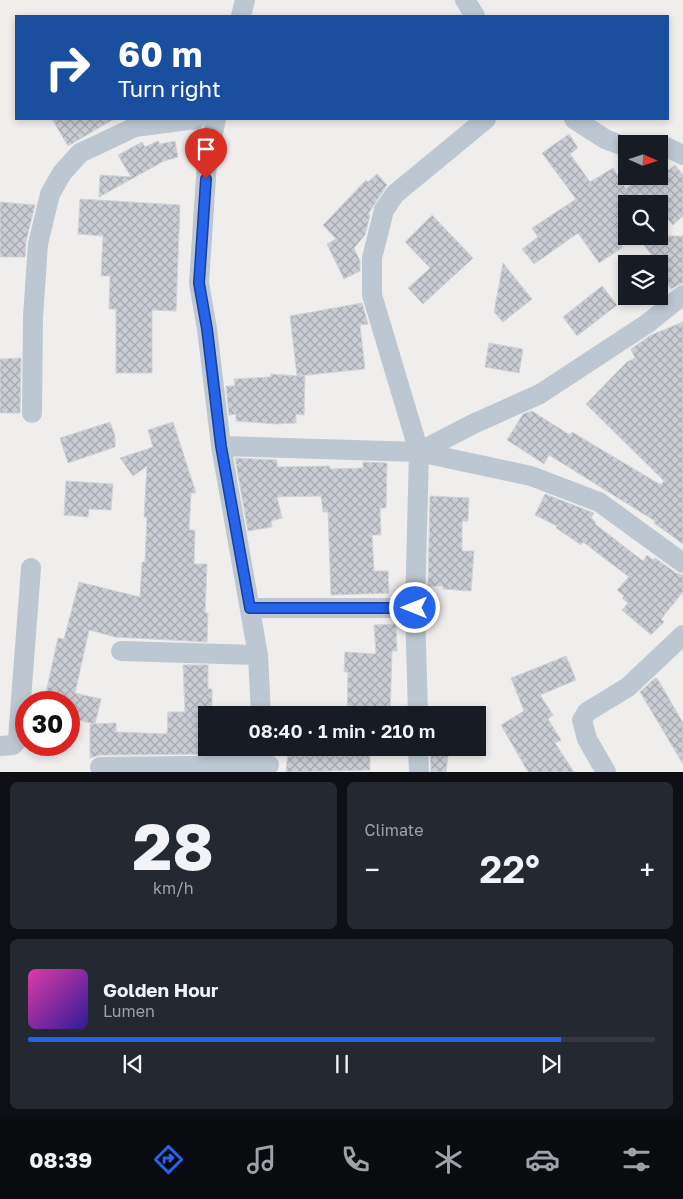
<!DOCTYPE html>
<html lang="en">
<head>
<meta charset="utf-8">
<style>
  :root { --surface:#171b24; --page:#242831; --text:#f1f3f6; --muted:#9ea1a6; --line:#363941; --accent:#2563eb }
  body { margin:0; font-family:"Golos Text",sans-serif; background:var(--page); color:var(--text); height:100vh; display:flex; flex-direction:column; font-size:19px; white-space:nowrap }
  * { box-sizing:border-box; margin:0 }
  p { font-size:16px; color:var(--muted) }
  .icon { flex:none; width:28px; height:28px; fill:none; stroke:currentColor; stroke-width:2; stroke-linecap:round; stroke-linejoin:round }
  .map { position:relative; height:772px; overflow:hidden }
  .panel { display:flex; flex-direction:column; gap:10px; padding:10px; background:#0d0f14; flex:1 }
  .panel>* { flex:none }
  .guide { position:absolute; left:15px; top:15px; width:654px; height:105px; border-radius:0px; box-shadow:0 2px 8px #0003; background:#1a4fa0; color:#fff; overflow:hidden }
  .needle { width:32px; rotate:93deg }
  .fabs { position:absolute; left:618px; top:135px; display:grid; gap:10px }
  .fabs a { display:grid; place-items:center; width:50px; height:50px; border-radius:0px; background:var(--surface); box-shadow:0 2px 8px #0003; font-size:25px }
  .speed { position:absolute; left:15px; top:691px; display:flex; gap:10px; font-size:25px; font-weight:700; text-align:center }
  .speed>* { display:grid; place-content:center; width:65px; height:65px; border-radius:50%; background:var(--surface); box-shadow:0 2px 8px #0003; line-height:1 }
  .speed .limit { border:8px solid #d22; background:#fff; color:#111 }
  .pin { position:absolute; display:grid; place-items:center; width:42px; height:42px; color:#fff; margin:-51px -21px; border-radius:50% 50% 50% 0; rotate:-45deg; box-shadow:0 0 5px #0007 }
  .pin .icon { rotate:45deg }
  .me { position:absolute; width:55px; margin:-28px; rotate:270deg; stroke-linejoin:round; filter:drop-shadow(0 0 4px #0008) }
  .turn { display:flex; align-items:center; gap:18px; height:105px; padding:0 20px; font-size:22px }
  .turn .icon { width:65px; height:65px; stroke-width:2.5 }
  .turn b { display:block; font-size:35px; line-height:42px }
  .big { font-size:38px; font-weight:600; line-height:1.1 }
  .panel .card { flex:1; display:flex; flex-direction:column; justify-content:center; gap:8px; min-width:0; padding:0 18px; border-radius:8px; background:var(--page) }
  .panel .dial { align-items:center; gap:0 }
  .dial b { font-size:65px; line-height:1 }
  .song { display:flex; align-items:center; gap:15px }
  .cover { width:60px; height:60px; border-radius:8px; background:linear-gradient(135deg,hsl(320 70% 55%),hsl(250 70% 35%)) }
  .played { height:5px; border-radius:2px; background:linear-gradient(90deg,var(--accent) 85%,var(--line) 85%) }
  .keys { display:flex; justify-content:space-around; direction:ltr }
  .heat { display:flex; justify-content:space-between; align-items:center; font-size:28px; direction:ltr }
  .panel .tiles { flex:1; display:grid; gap:10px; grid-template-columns:1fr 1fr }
  .card:last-child { grid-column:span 2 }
  .trip { position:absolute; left:198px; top:706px; width:288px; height:50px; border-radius:0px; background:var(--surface); box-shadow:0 2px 8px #0003; font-weight:600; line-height:50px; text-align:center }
  .dock { display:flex; height:80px; justify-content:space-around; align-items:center; background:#090b0e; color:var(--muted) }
  .dock .icon { width:35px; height:35px }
  .dock .current { color:var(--accent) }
  .dock b { font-size:22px; color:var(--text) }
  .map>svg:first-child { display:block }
  .building { fill:url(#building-cross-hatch); stroke:#d0d3d9 }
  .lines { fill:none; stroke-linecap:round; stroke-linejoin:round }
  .minor { stroke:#bcc7d1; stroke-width:20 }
  .route-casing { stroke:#184099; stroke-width:12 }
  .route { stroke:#2563eb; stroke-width:9 }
</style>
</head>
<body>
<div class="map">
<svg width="683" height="772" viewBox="0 0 683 772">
  <defs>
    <pattern id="building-cross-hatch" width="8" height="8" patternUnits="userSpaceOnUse" patternTransform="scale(1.25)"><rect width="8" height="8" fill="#c9ccd2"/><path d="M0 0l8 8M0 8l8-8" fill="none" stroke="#a5a8ae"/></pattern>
  </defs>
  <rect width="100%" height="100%" fill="#f0eded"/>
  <path class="building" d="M52,119h62l-46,27z
    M569,134l9,14 -8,6 20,28 23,-14 13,21 15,-13h18v-18l10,12 6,-5 8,10v41l-10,9 -14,-16v-5h-33v30l-4,-5v19l-23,15 -21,-30 -44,31 -12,-15 16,-12 -6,-9 44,-29 -34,-46z
    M158,141l2,3 15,-3 3,16 -14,4 -65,36 1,-22 31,2 -13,-22 24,-13 3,5z
    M377,174l10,11 -19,29 2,1 -5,20 -11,13 6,13v10l-16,8 -17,-35 9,-5 -13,-14 43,-45 2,2z
    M80,199l100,6 -4,106 -24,-1v63h-36v-64h-7l1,-33h-9l2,-40 -25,-2z
    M0,202l35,3 -9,36 -1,16h-25z
    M432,215l41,43 -50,46 -15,-16 22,-20 -25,-26z
    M637,236h46v47l-12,6 -8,-11 4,-3z
    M503,263l29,36 -29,23 -9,-10z
    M602,286l15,19 -40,31 -14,-19z
    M362,303l6,21 -8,1 5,44 -67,7h7l-1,39 -8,-1v9l-20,1 -40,-3v-7l-7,1 -3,-29h9l-1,-7 37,-2v-3l26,2 -7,-60z
    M683,322v222l-29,-21 1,-2 -106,-66 -5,9 -37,-24 16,-26 9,-3 38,24 2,-3 89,53 3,-4 -78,-77 41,-42 8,-4 -4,-9 20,-14z
    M489,343l34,6 -4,24 -34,-6z
    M21,358l-1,55h-20v-54z
    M110,422l5,14v11l-47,16 -8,-25z
    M173,422l23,71h-5l-2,37h6l-1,34h13l-2,49h3l-1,29 -92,-5 -26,-7 -14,63 26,6 -6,25 -26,-6v-16h-25l14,-64 6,1 15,-57 61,15 2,-35h3l2,-45h-3l3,-51 -14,10 -13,-18 33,-11 -5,-17z
    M235,458l42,2v7l53,-1v3l33,-1v-6l24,1 -1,45h-6l1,27h-9l2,36h14l1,22 -58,2 -3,-83h-5l-2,-16 -44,1 5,21 -11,3 1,6 -24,4z
    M66,481l47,3 -2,26 -22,-1 -1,8 -24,-2z
    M545,494l49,19 -3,5 5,4 -1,2 48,37 4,-6 6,5 2,-2 21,15 7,2v17l-22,27 3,3 -13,13 -29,-25 6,-7 -6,-5 2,-2 -7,-6 12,-13 -46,-35 -2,3 -25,-17 1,-2 -22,-11z
    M430,496l39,2 -1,23h-6v30h12l-3,40 -28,-2v-3h-15z
    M396,624l1,27h-5l-2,64h-43l1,-43h-4l1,-20 31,2 -2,-29z
    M566,656l10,24 -36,15 13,20 -5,4 13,21 -6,3 19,29h-46l-27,-47 23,-14 -13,-33z
    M183,665h25v24h4v26h-6v39l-90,1h-16l-10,3v-34l26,-1v9l51,2 1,-22h17z
    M655,678h2l26,45v41l-43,-72z
    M346,748h24v22l-84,2 2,-22 58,4z
    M430,748h19l-3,24h-15z"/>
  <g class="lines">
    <path class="minor" d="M465,0l10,16
      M241,16l4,-16
      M216,119l-9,43 -8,121 8,46 14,117 37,209 3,60
      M574,119l31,20 21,8
      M659,146h5l19,9
      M32,413l1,-96 5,-73 12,-50 12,-21 18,-20 55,-26 61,-8
      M221,446l198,6 112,24 68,26 84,61
      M419,452l54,-28 67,-30 108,-71 35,-28
      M250,608h165
      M121,651l137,4
      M418,715l-3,-107 4,-156 -47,-157v-37l12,-48 11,-16 91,-75
      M0,746l13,-1 5,-6 13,-171
      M418,748l1,24
      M100,767l169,-2
      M606,772l-19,-33 -5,-19 5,-8 41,-25 55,-52"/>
  </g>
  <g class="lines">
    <defs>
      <path id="route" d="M206,179l-7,104 8,46 14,117 29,162h165"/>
    </defs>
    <use href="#route" class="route-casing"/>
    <use href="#route" class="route"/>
  </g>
</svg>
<div class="fabs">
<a><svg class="needle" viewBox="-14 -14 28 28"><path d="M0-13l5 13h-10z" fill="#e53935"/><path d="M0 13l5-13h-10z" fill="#9ea1a6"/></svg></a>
<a><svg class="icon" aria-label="search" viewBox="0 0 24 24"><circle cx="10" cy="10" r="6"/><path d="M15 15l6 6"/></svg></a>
<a><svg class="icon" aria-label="layers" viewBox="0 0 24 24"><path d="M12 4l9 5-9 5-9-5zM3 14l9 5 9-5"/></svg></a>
</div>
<div class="speed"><div class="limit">30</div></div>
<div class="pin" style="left:206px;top:179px;background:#d93025"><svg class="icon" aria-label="arrive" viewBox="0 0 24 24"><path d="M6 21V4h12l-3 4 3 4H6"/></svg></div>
<svg class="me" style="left:415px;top:608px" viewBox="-20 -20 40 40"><circle r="17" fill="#2563eb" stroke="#fff" stroke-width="3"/><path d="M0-11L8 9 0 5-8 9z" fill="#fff"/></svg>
<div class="trip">08:40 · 1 min · 210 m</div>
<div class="guide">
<div class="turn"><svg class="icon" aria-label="right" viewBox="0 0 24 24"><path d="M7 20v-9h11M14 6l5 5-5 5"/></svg><div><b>60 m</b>Turn right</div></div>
</div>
</div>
<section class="panel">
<div class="tiles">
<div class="card dial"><b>28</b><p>km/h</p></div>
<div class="card"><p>Climate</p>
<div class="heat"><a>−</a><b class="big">22°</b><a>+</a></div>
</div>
<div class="card">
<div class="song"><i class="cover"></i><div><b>Golden Hour</b><p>Lumen</p></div></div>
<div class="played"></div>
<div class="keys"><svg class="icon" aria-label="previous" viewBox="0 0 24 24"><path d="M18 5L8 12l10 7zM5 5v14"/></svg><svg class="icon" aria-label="pause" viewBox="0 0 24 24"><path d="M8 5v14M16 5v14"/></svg><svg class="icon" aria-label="next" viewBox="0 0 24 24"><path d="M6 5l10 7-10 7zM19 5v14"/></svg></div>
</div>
</div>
</section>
<nav class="dock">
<b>08:39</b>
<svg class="icon current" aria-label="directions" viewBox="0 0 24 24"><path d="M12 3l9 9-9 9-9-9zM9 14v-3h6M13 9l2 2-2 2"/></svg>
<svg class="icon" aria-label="music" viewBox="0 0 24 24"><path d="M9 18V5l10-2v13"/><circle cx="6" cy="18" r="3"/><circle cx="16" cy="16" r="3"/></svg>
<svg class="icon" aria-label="phone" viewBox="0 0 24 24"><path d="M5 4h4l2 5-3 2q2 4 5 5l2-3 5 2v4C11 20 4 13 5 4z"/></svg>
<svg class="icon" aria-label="climate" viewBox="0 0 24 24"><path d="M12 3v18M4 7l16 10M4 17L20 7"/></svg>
<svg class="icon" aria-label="car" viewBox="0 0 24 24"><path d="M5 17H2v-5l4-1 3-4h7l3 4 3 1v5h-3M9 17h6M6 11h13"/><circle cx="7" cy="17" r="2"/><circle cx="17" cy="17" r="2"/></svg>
<svg class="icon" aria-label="filters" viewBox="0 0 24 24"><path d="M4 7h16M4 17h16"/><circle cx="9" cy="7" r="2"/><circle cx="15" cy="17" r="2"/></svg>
</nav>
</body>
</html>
